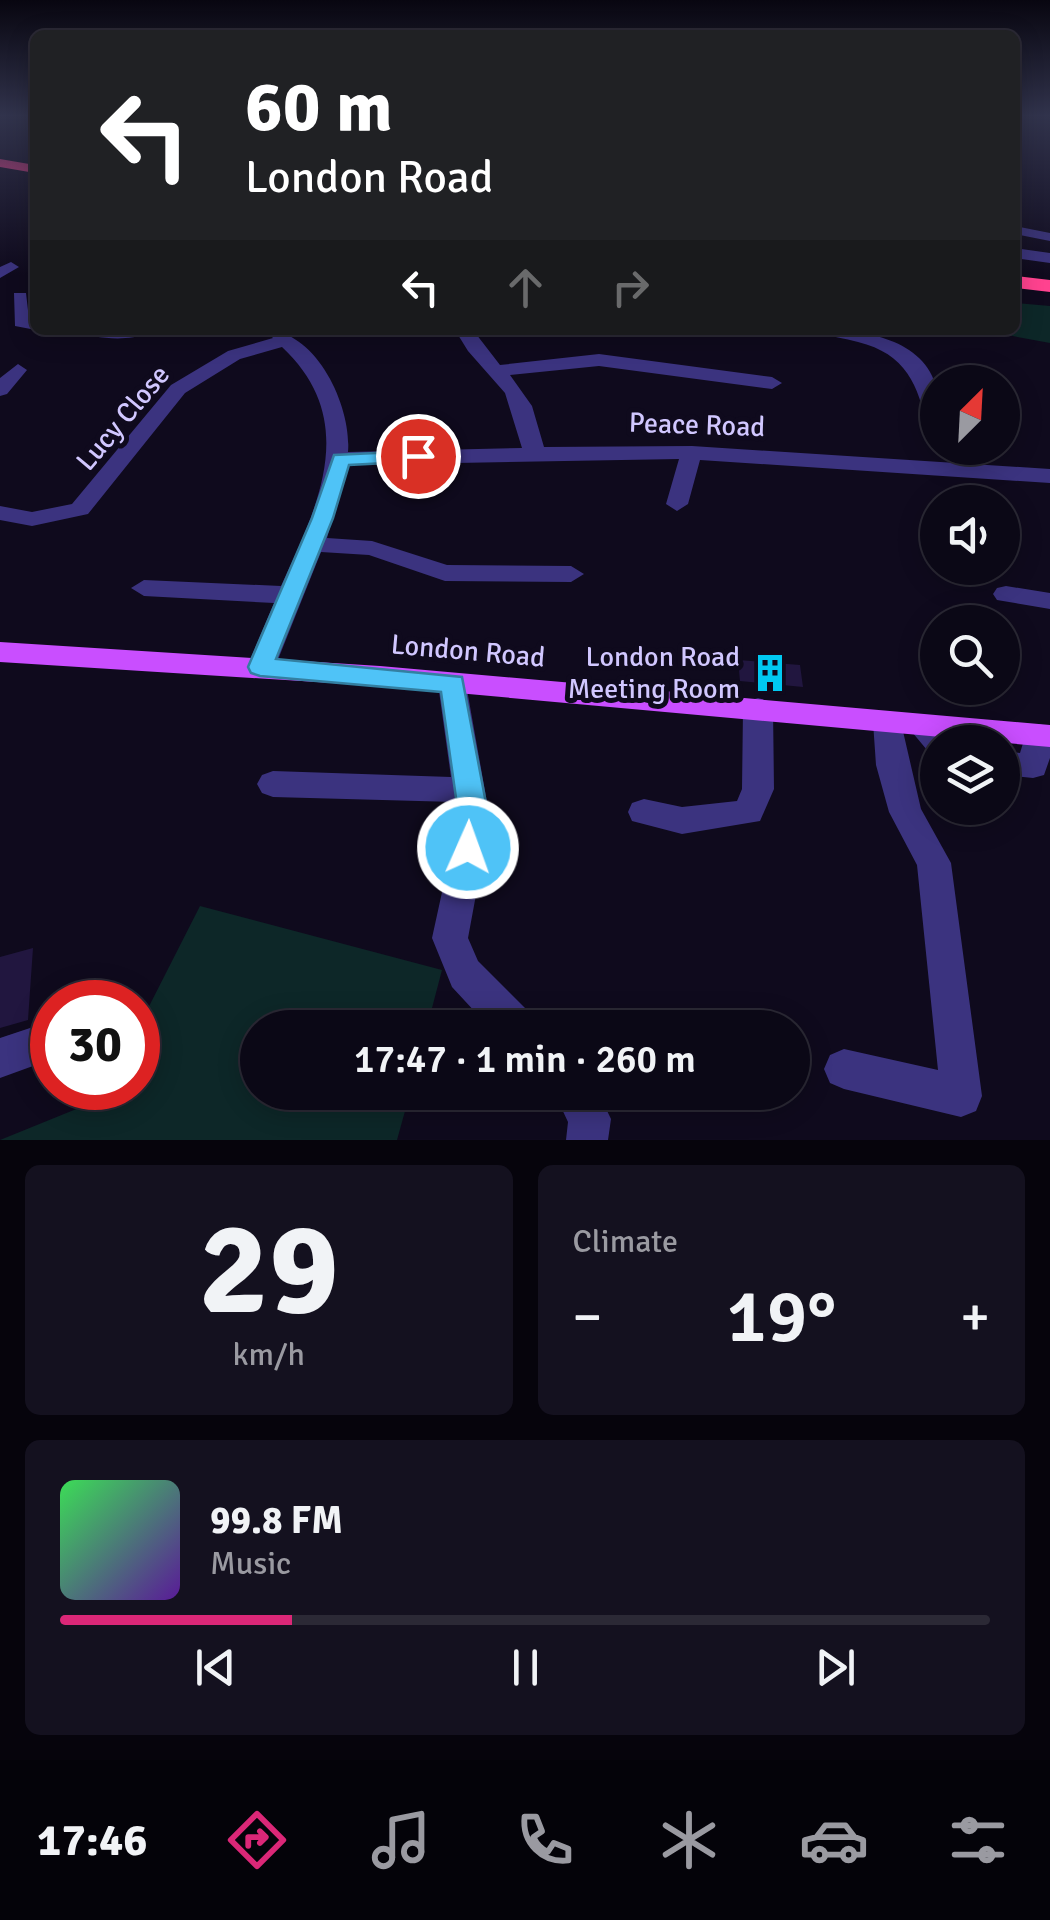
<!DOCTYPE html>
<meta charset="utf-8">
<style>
body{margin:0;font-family:Signika,sans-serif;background:#14111f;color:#f1f3f6;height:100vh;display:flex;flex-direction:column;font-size:38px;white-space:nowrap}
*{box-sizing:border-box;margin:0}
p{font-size:32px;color:#9a9aa1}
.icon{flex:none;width:55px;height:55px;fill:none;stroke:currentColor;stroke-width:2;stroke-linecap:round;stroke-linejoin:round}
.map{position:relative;height:1140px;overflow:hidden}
.drawer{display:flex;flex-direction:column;gap:25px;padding:25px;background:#06040c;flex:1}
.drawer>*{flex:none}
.guide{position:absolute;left:30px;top:30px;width:990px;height:305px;border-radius:15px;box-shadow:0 5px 25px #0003,0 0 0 2px #2b2935;background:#202124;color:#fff;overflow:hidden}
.needle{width:65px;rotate:24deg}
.tools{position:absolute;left:920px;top:365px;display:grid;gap:20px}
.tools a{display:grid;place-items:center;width:100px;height:100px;border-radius:50%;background:#0b0816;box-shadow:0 5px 25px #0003,0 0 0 2px #2b2935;font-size:50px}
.speed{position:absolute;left:30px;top:980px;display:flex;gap:20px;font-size:50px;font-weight:700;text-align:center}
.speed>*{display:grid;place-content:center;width:130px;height:130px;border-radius:50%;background:#0b0816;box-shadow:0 5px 25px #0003,0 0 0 2px #2b2935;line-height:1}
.speed .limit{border:15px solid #d22;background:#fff;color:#111}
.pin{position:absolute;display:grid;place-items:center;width:85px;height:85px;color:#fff;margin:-42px;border:5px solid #fff;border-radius:50%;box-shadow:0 2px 10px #0007}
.me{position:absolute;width:110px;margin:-55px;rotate:2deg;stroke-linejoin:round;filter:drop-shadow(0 0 8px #0008)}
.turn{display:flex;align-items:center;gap:35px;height:210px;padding:0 50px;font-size:45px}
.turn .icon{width:130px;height:130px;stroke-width:2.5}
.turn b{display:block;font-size:70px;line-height:85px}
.lanes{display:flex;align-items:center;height:95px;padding:0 50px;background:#0003;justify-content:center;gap:50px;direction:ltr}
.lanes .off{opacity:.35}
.big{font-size:75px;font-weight:600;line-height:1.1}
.drawer .tile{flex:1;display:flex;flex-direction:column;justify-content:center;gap:15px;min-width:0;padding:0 35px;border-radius:15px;background:#14111f}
.drawer .dial{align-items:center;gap:0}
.dial b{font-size:130px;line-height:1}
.song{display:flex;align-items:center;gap:30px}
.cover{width:120px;height:120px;border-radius:15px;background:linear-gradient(135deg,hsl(130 70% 55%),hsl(270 70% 35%))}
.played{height:10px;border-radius:5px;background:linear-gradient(90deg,#db2777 25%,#2b2935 25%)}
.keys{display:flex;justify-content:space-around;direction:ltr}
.heat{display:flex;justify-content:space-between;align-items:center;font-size:55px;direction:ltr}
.drawer .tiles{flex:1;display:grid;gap:25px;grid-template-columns:1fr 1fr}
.tile:last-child{grid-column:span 2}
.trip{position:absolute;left:240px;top:1010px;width:570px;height:100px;border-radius:50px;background:#0b0816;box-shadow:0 5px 25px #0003,0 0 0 2px #2b2935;font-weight:600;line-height:100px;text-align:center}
.menu{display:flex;height:160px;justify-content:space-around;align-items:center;background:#040309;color:#9a9aa1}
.menu .icon{width:70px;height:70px}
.menu .current{color:#db2777}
.menu b{font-size:45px;color:#f1f3f6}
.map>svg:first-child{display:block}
.green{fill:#0d2728}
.building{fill:#21163f}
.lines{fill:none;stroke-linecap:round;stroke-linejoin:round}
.minor{fill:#3b337f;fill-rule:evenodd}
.major{fill:#c94eff;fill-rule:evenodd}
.highway{fill:#ff428f;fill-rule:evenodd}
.route{fill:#4fc3f7;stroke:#337fa1;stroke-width:2.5}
.labels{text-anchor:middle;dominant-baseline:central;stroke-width:10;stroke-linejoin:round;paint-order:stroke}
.street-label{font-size:28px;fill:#d1c7ff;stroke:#0f0a1d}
.poi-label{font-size:28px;fill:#d1c7ff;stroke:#0f0a1d;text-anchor:end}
</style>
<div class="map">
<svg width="1050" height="1140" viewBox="0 0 1050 1140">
<rect width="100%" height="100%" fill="#0f0a1d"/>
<path class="green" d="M1015 303 1050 306V343L980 330H1015Z
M200 906 442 970 427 1027 258 1028V1092L410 1093 397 1140H0L101 1099 107 1088H138V1028Z"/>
<path class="building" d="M738 660 800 665 803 687 740 681Z
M33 948 28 1020 0 1028V957Z"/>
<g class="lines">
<path class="minor" d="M1015 226 1050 233V241L1015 234Z
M1015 248 1050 253V263L1015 258Z
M11 262 19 267 0 278V267Z
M14 293H26L29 319 35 321V330L41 331 15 326Z
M77 330H143L145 333C131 342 91 339 77 330Z
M265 330C316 330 352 406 348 452L522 448 505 393 468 351 455 330H473L500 365 599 354 772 377 782 383 772 389 599 366 510 375 532 406 544 447 692 446 1050 469V483L700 460 688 504 677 511 666 504 679 459 347 465 327 538 372 541 447 565 571 566 584 574 571 582 445 581 369 555 321 552 275 667 271 674H251L247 667 274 603 144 596 131 588 144 580 281 586C319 504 360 420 282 347L240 359 185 393 88 514 32 526 0 520V506L32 512 72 504 171 385 228 351 273 338Z
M820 330C864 330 924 338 937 389 940 403 938 421 938 436L928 430C918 384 906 354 858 342 845 338 830 338 820 330Z
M18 364 27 370 7 394 0 396V378Z
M1006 586 1050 593V609L997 600 993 594 997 588Z
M452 674 462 677 466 684 490 819 468 938 478 961 531 1014 536 1028H490L452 987 432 938 458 819 455 802 273 797 262 793 257 784 262 775 273 771 451 777 438 684 442 677Z
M758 698 768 701 773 709 774 789 760 821 682 834 632 821 628 812 632 803 644 799 682 807 737 801 742 789 743 709 748 701Z
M888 711 899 714 921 809 951 863 982 1096 976 1111 961 1117 844 1089 830 1083 824 1069 830 1055 844 1049 938 1070 917 865 889 812 876 765 873 722 877 714Z
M922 715 933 718 953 742H938V753L927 750 907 726 911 718Z
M1039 724 1050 727V758L1044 775 1033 778 1002 775V751L1020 753 1028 727Z
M30 1028 44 1034 50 1048 44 1062 0 1078V1038Z
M554 1092H598L611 1119 608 1140H566L568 1122Z"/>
<path class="major" d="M0 642 380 666 1050 725V747L380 686 0 662Z"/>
<path class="highway" d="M0 159 35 165V173L0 167Z
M1015 276 1050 280V292L1015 288Z"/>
</g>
<linearGradient id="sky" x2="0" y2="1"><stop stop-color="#080610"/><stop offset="0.42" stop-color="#31334c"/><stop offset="1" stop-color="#31334c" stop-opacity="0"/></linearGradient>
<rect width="1050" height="275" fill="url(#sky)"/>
<path class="route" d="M418 451 428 456 425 461 349 465 333 518 276 659 462 677 489 819 479 857 468 861 457 857 453 848 459 819 441 692 260 676 251 673 248 667 312 518 334 455Z"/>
<defs>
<g id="building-bare" transform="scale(3)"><path d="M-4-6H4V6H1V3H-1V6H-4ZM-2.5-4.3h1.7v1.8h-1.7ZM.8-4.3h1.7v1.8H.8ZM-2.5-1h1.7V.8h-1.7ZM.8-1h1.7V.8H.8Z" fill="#00c9f2" stroke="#0f0a1d" stroke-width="2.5" paint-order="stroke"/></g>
</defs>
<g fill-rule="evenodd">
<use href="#building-bare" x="770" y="673"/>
</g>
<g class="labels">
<g class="street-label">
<text transform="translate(123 418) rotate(-50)">Lucy Close</text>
<text transform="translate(697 425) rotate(2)">Peace Road</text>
<text transform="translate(468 651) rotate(5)">London Road</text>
</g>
<g class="poi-label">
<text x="740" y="657">London Road<tspan x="740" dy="32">Meeting Room</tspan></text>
</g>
</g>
</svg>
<div class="tools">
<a><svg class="needle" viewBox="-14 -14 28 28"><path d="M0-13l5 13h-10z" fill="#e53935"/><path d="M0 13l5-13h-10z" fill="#9a9aa1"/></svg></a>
<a><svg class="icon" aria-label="sound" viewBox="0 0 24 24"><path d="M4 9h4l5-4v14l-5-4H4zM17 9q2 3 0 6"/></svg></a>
<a><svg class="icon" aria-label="search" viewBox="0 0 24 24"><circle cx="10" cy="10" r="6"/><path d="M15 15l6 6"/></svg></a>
<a><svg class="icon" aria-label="layers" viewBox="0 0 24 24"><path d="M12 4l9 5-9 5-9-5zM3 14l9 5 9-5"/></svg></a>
</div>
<div class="speed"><div class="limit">30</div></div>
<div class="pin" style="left:418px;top:456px;background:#d93025"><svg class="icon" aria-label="arrive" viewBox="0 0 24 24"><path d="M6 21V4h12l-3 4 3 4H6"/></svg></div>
<svg class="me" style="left:468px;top:848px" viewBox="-20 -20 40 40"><circle r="17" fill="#4fc3f7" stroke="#fff" stroke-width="3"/><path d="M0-11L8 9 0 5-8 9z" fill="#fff"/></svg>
<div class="trip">17:47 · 1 min · 260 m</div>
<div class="guide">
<div class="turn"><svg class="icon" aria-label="left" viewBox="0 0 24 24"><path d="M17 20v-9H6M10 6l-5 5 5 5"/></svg><div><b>60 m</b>London Road</div></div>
<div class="lanes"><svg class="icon" aria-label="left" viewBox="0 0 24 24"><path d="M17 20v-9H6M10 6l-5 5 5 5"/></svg><svg class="icon off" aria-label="ahead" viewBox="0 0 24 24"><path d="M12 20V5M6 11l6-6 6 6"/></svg><svg class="icon off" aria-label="right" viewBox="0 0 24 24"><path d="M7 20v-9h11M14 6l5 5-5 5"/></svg></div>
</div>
</div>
<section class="drawer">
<div class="tiles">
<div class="tile dial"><b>29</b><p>km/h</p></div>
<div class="tile"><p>Climate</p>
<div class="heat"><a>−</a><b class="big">19°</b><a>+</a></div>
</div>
<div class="tile">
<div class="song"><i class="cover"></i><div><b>99.8 FM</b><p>Music</p></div></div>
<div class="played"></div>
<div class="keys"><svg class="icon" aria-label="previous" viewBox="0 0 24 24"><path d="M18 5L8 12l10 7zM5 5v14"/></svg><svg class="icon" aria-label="pause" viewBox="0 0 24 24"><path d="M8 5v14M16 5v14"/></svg><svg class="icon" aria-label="next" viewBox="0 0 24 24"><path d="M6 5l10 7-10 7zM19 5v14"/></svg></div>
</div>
</div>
</section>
<nav class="menu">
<b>17:46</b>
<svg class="icon current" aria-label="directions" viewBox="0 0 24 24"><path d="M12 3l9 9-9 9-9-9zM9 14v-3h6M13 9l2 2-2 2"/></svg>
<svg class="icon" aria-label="music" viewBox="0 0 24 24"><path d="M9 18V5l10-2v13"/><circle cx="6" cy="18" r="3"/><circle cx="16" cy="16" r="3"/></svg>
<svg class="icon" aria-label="phone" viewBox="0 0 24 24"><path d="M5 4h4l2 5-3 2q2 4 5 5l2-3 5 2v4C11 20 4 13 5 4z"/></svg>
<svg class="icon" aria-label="climate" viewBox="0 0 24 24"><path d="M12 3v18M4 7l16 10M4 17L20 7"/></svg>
<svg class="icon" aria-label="car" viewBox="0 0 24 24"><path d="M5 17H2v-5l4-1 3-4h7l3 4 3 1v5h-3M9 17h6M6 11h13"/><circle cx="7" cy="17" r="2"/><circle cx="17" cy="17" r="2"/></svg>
<svg class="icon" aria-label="filters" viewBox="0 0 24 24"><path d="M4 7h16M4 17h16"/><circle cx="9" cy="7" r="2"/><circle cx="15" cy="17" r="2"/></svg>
</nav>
